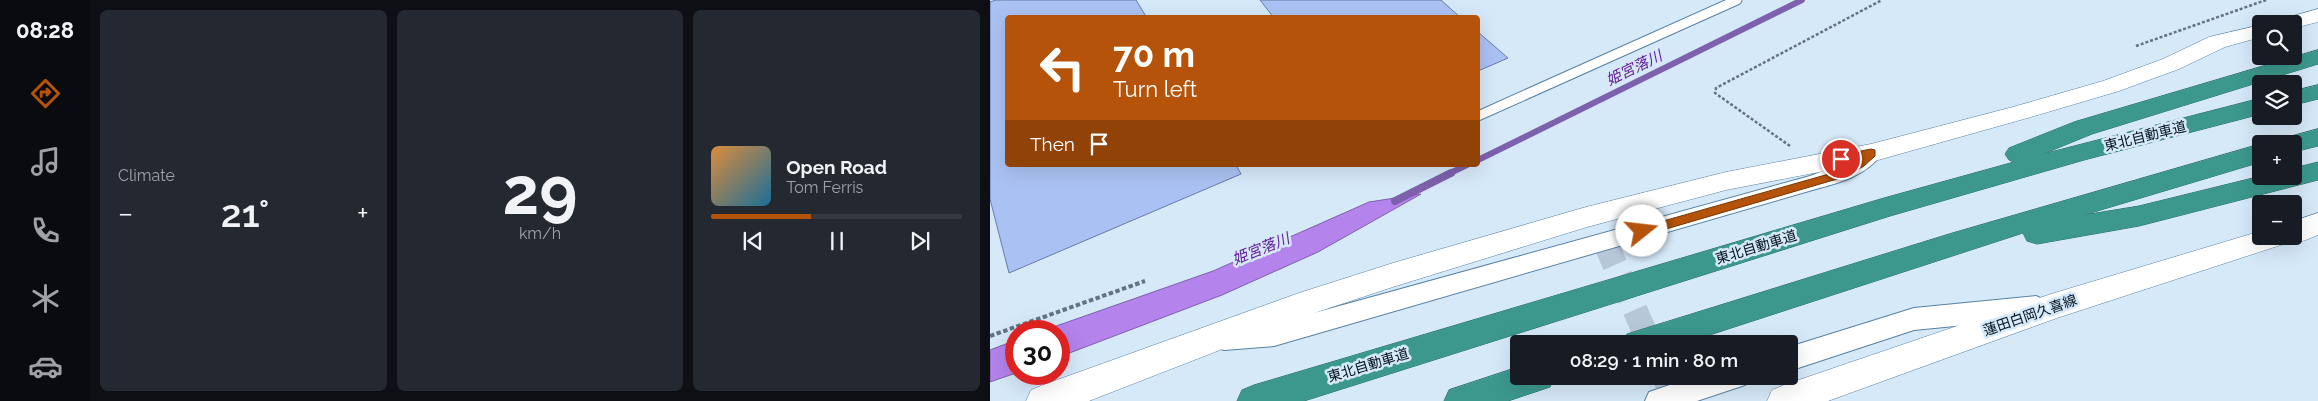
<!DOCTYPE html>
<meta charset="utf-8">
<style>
body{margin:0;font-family:Raleway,"Noto Sans JP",sans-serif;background:#242831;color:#f1f3f6;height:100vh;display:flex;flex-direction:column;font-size:19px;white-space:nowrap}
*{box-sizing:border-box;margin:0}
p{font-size:16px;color:#9ea1a6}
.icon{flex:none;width:28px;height:28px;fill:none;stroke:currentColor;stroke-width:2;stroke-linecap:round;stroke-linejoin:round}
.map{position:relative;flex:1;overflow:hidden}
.details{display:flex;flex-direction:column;gap:10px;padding:10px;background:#0d0f14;width:900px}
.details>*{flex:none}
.top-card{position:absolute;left:15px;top:15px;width:475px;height:152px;border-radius:5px;box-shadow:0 5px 20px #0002;background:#b45309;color:#fff;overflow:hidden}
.controls{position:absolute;left:1262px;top:15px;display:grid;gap:10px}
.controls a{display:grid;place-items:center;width:50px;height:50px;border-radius:5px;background:#171b24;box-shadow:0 5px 20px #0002;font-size:25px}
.speed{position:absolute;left:15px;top:320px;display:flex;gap:10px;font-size:25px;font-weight:700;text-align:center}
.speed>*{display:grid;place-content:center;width:65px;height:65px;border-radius:50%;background:#171b24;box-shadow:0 5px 20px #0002;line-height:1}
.speed .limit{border:8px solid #d22;background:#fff;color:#111}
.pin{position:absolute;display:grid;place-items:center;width:42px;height:42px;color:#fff;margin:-21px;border:2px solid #fff;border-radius:50%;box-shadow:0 1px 5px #0007}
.me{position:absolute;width:55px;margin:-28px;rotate:74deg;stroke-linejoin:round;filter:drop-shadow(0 0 4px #0008)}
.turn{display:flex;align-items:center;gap:18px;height:105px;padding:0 25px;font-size:22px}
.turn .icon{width:65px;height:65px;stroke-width:2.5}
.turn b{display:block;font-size:35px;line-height:42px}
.then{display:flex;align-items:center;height:48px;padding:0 25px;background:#0003;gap:10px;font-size:19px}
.big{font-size:38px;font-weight:600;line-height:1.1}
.details .widget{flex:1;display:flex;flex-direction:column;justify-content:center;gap:8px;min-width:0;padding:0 18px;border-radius:8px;background:#242831}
.details .dial{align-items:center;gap:0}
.dial b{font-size:65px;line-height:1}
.song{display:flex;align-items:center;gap:15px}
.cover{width:60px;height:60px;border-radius:8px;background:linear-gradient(135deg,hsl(30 70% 55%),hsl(200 70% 35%))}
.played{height:5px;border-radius:2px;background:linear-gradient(90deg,#b45309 40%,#363941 40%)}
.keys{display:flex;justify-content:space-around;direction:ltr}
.heat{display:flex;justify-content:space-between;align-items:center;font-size:28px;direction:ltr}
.details .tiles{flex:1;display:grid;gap:10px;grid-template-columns:repeat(3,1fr)}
.trip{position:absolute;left:520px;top:335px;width:288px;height:50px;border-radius:5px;background:#171b24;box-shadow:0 5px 20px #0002;font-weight:600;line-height:50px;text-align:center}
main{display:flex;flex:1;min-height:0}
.tabs{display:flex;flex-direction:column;width:90px;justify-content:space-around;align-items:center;background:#090b0e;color:#9ea1a6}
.tabs .icon{width:35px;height:35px}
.tabs .selected{color:#b45309}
.tabs b{font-size:22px;color:#f1f3f6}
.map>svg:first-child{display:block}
.water{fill:#b483ec;stroke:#7e60ae}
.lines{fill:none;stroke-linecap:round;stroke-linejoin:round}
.stream-far1{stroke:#7e60ae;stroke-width:6}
.stream{stroke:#7e60ae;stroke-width:8}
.building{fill:#aac2f3;stroke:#657ba8}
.street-tunnel{stroke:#b6c8d8;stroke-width:25;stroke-dasharray:25 12;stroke-linecap:butt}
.lane-casing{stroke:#5682a6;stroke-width:11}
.street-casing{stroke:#5682a6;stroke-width:2}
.secondary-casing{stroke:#5682a6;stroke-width:1}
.highway-casing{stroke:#276866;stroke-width:1}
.path-far1{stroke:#627382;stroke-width:2.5;stroke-dasharray:3 2;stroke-linecap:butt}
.path{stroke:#627382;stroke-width:4;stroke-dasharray:4.5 2.5;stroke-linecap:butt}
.lane{stroke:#fff;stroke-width:9}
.street{fill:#fff;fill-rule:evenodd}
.secondary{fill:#fff;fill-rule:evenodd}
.highway{fill:#3c988d;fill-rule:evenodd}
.route{fill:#b45309;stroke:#753606}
.labels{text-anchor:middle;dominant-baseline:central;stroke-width:5;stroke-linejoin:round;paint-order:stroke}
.street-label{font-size:14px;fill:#01101d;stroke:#d6e9f9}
.water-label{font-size:15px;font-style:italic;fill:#631f9a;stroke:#d6e9f9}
</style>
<main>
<nav class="tabs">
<b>08:28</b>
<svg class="icon selected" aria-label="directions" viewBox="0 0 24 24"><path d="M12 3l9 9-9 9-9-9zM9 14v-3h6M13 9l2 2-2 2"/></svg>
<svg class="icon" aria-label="music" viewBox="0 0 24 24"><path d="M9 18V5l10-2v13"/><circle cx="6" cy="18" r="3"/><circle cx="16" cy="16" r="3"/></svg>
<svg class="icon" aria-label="phone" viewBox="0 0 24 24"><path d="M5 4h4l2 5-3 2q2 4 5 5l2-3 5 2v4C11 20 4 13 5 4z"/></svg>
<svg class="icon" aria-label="climate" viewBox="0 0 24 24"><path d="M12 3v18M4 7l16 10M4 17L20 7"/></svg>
<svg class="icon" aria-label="car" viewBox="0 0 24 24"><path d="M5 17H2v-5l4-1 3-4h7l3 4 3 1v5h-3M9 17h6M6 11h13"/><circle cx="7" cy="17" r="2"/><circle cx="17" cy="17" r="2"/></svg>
</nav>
<section class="details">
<div class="tiles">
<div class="widget"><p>Climate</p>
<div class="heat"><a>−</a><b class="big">21°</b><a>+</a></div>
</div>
<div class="widget dial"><b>29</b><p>km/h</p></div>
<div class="widget">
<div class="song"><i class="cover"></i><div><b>Open Road</b><p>Tom Ferris</p></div></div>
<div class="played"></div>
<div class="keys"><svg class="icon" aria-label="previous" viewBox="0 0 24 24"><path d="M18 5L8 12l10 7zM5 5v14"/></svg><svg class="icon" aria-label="pause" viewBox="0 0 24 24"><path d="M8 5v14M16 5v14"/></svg><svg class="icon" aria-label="next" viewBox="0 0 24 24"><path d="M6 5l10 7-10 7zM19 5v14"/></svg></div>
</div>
</div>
</section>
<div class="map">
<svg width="1328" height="401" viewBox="0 0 1328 401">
<rect width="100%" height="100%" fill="#d6e9f9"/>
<path class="water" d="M431 194 328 252 232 295 69 357V331H52L223 271 379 202Z
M26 340V373L0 382V350Z"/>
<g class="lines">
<path class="stream-far1" d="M488 160 812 0
M458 174 477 165"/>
<path class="stream" d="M405 201 461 173"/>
</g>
<path class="building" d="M6 0H146L157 18H18V165H246L251 174 19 273 0 199V2Z
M270 0H451L471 18H284Z
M488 32 518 58 488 71Z"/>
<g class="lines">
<path class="street-tunnel" d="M615 242 660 344
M674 376 683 396"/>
<g class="lane-casing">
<path id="lane" d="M488 116 747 0"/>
</g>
<g class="street-casing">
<path id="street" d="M881 146 888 148 892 153C878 175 849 183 826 189L284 346 234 350 225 347 221 339 225 331 234 328 284 324 820 176 852 164 874 148Z
M1046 296 1055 300 1059 307 1055 314 1046 318 924 330 799 371V347L924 308Z
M706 376H759L755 385 707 401H655L659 392Z"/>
</g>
<g class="secondary-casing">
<path id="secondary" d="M1328 9V22L1304 28V24H1286L1289 20Z
M1271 25V37L1235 47 1189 69 1129 91 1041 117 881 162 736 190 597 227 406 286 330 311 99 401H36L41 390 53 385 309 293 403 263 596 207 736 172 881 144 1023 107 1113 81 1173 59 1219 37Z
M1328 213V235C1320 238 1309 244 1300 242L1067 318 838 401H777L782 390 794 385 1061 294 1271 231V236H1304V221Z"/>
</g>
<g class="highway-casing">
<path id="highway" d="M1328 50V64L1102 134 1053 154 1271 98V114L1094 160 900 216 314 401H247L252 390 264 385 894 198 1024 162 1019 160 1015 154 1019 148 1084 122Z
M1328 85V99L1304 105V91Z
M1328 129V146L1304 152V144H1291L1295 138Z
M1271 144V162L1094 215 1149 206 1271 176H1304V168L1328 162V180L1149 226 1047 244 1037 241 1033 233 692 344H633L637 334 959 234Z
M529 367V376H565L560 387 518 401H454L459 390Z"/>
</g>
<path class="path-far1" d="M1146 46 1276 0
M800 146 725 93 726 88 892 0"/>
<path class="path" d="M0 336 155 281"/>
<use href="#lane" class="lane"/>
<use href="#street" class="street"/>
<use href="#secondary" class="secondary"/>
<use href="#highway" class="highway"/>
</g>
<path class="route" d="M881 149 885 150V156L874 166 854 177 652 236 646 231 652 227 846 172 869 159 847 161V156Z"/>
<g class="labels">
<g class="street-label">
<text transform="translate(1155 136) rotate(-14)">東北自動車道</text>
<text transform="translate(766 247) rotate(-17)">東北自動車道</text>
<text transform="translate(1040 315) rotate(-19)">蓮田白岡久喜線</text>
<text transform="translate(378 365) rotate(-17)">東北自動車道</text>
</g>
<g class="water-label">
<text transform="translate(644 68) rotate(-26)">姫宮落川</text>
<text transform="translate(271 249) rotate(-22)">姫宮落川</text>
</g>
</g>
</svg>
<div class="controls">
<a><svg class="icon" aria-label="search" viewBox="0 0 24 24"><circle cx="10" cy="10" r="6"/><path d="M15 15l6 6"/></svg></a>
<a><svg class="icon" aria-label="layers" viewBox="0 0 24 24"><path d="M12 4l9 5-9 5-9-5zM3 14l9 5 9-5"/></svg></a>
<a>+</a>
<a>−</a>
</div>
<div class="speed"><div class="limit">30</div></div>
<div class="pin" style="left:851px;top:159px;background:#d93025"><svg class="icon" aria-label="arrive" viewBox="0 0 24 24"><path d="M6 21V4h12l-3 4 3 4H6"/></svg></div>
<svg class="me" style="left:652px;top:231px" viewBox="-20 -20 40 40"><circle r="19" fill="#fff"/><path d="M0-13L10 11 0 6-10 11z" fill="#b45309"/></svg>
<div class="trip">08:29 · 1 min · 80 m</div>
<div class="top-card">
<div class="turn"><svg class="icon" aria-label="left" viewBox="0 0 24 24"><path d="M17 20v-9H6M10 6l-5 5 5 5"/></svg><div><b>70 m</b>Turn left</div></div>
<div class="then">Then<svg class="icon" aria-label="arrive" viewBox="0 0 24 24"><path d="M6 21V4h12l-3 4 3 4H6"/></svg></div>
</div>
</div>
</main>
